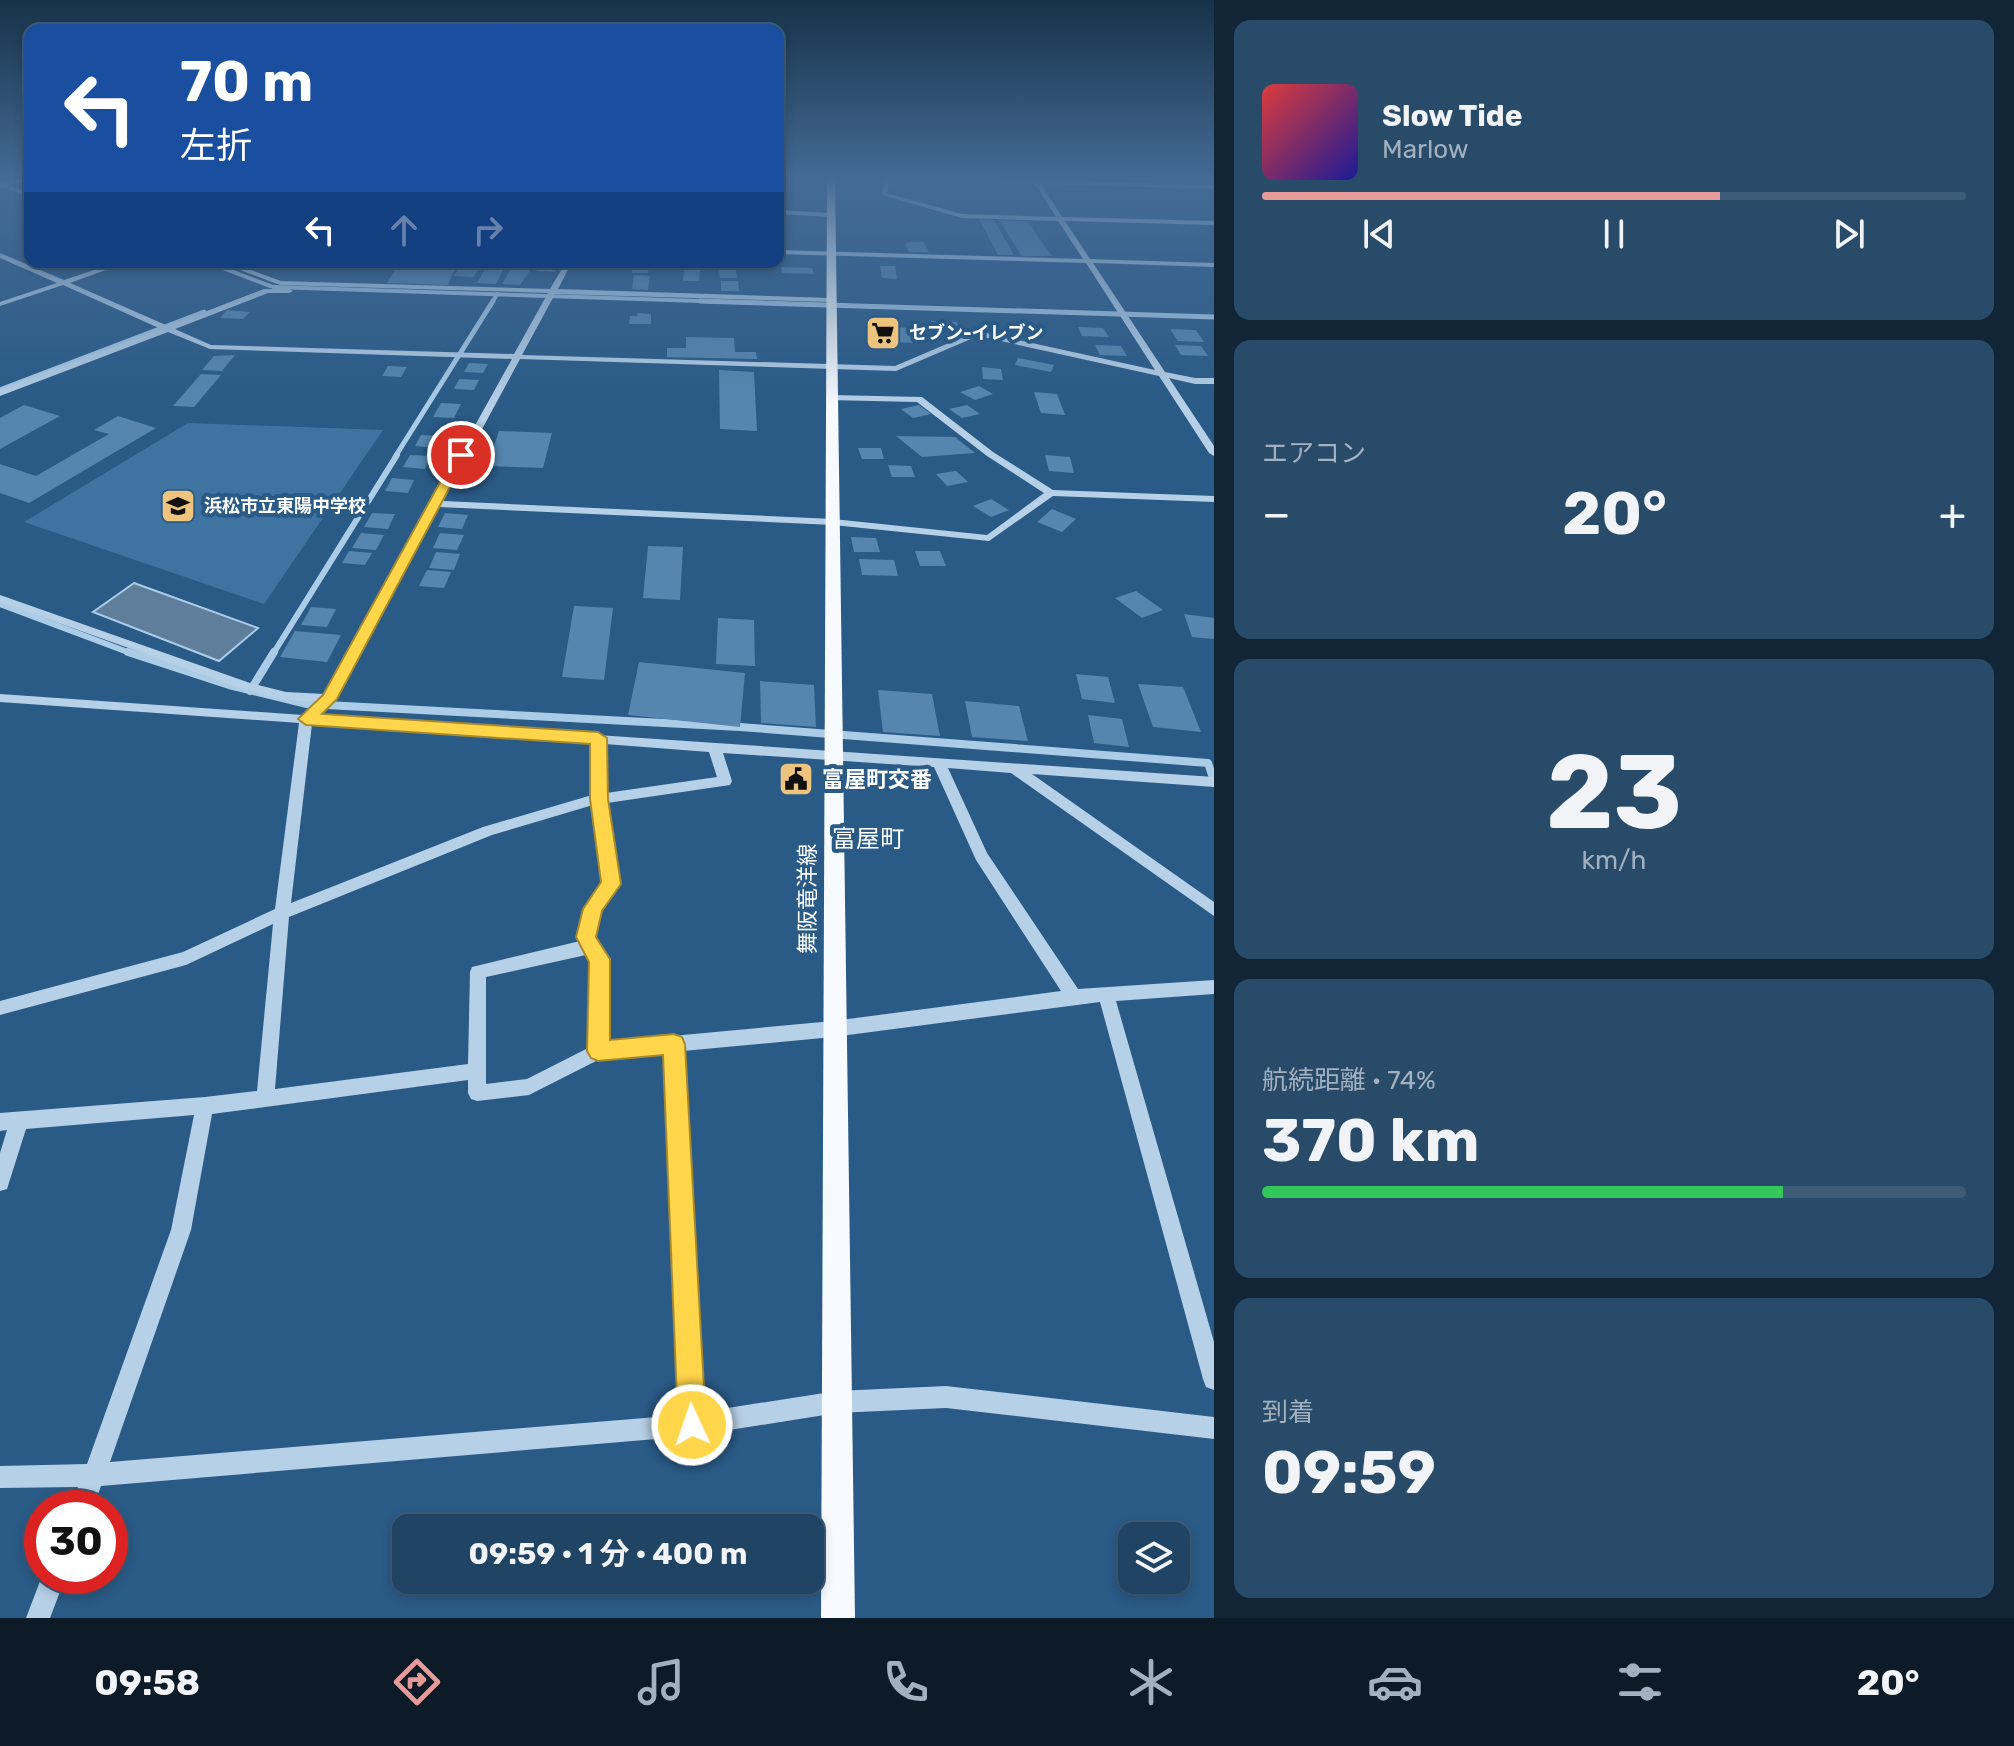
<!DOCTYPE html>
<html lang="ja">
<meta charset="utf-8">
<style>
body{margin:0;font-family:Rubik,"Noto Sans JP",sans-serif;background:#284b6a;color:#f1f3f6;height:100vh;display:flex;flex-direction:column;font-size:30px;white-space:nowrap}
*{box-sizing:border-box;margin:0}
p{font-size:26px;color:#a2b0bf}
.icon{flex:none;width:44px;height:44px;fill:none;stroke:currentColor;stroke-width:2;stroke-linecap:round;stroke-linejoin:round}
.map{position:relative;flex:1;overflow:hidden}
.sheet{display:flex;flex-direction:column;gap:20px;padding:20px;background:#122537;width:800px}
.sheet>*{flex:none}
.guide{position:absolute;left:24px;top:24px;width:760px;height:244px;border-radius:16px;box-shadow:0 4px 12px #0003,0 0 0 2px #3d5c78;background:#1a4fa0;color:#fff;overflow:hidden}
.controls{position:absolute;left:1118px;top:1522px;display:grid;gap:16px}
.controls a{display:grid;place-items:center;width:72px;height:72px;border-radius:16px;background:#204464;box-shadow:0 4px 12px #0003,0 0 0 2px #3d5c78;font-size:40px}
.speed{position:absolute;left:24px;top:1490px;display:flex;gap:16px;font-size:40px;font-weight:700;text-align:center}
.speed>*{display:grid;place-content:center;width:104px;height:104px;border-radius:50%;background:#204464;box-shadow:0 4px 12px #0003,0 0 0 2px #3d5c78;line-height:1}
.speed .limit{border:12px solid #d22;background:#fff;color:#111}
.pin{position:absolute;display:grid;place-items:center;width:68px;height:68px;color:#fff;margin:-34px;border:4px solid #fff;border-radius:50%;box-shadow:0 2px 8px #0007}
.me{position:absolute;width:88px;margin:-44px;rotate:357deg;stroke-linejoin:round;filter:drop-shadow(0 0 6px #0008)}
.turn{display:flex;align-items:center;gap:28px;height:168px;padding:0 24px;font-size:36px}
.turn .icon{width:104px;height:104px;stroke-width:2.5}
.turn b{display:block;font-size:56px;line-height:68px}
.lanes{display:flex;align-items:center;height:76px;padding:0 24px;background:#0003;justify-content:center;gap:40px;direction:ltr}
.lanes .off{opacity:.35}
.big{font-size:60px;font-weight:700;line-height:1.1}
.sheet .tile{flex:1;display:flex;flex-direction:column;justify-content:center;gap:12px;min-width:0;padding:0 28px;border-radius:16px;background:#284b6a}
.sheet .dial{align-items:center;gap:0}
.dial b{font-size:104px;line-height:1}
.song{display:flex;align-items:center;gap:24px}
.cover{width:96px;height:96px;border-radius:12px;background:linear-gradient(135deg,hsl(0 70% 55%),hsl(240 70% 35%))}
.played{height:8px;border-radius:4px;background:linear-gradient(90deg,#e69b98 65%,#3d5c78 65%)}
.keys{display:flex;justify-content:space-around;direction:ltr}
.heat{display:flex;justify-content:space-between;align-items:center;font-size:44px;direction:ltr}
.charge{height:12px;border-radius:6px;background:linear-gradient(90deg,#34c759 74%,#3d5c78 0)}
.trip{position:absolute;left:392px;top:1514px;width:432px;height:80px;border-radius:16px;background:#204464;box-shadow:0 4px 12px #0003,0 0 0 2px #3d5c78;font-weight:700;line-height:80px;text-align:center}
.tab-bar{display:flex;height:128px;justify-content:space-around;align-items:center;background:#0d1b28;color:#a2b0bf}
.tab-bar .icon{width:56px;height:56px}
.tab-bar .on{color:#e69b98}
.tab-bar b{font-size:36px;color:#f1f3f6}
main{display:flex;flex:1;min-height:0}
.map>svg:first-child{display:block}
.green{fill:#3f74a2}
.water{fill:#5f7e9c;stroke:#abcce7;stroke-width:2}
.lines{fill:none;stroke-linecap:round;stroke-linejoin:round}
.stream-far3{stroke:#abcce7;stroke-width:4}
.stream-far2{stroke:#abcce7;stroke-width:5}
.stream-far1{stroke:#abcce7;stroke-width:6}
.stream{stroke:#abcce7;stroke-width:8}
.building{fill:#5686af}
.minor{fill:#b6d0e7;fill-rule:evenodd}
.major{fill:#f7fafe;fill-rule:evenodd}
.highway{fill:#fff;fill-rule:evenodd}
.route{fill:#ffd54a;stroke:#a68a30;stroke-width:2}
.labels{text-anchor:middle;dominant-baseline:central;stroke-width:8;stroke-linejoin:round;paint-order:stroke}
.far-poi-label{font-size:18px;font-weight:bold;fill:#fff;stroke:#2a5a86;text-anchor:start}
.poi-label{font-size:22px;font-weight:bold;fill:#fff;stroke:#2a5a86;text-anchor:start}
.street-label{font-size:22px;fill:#fff;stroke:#2a5a86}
.neighbourhood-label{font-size:24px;fill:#fff;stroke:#2a5a86}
</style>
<main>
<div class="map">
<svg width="1214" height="1618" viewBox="0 0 1214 1618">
<rect width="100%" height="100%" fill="#2a5a86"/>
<path class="green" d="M188 423 383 430 264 604 24 522Z"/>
<path class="water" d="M134 583 258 628 219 661 93 612Z"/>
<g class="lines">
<path class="stream-far3" d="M0 184 30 195
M207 262 273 287 763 303
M492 303 497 294"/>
<path class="stream-far2" d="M700 301 1214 317
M0 390 204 312
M395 457 493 301"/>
<path class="stream-far1" d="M0 604 133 654
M273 654 397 455"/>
<path class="stream" d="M128 652 229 685 307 704 740 727 1208 763 1214 781
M250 691 274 652"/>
</g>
<path class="building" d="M979 219 994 220 1014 255H998Z
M999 220 1027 221 1052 256H1022Z
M909 242H924L929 252H909L905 244Z
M400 262H458L448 285 387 283Z
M462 262H481L474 277 454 276Z
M489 262H507L496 284 477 283Z
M515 262H536L520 285 502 284Z
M542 262H560L555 272 537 271Z
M633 262H650L648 273H632Z
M718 262H735L737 278H720Z
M880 266H895L897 279 882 278Z
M781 267 812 268 814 274 782 273Z
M684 270H700L699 281H683Z
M634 275 650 276 648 290 632 289Z
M721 281H738L739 291H721Z
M227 310 250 312 243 319 220 318Z
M638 313 651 314V324H629L630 316H637Z
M931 321 957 322 960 331 934 330Z
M889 327 915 328 917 343 892 342Z
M1078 327 1103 328 1109 337 1082 336Z
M1170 329 1196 330 1204 342 1178 341Z
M686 337 734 338 735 352H756L757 359 667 357V348H686Z
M1095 345 1121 346 1127 356 1100 355Z
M1175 345 1201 346 1208 356 1181 355Z
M235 355 222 371 202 370 214 356Z
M1018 358 1054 365 1051 372 1015 365Z
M469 363 488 364 483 373 464 372Z
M388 366 407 367 401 377 382 376Z
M982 367 1001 369 1003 380 983 379Z
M719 370 754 372 757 431 720 429Z
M201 374 221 375 194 407 173 406Z
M459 379 479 380 474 390 454 389Z
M979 386 993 394 975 400 960 392Z
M1034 392 1057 394 1065 415 1041 413Z
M441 403 461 404 454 418 433 417Z
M24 405 60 416 0 449V418Z
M919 405 931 414 913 418 901 409Z
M967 405 980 414 962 418 949 409Z
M118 416 156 428 29 503 0 493V464L36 476 109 434 94 430Z
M499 431 552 433 543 468 487 466Z
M421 435 442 436 436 448 415 446Z
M896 436 955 437 975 453 922 457Z
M858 448H881L884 459H862Z
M410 455 431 456 425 469 403 467Z
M1045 455 1070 457 1074 473 1049 471Z
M888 465 911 466 915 477H892Z
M956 471 968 482 947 486 936 474Z
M392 478 414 480 408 493 385 491Z
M991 499 1009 510 991 517 973 506Z
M1052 509 1076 519 1062 532 1037 522Z
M372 513 395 514 388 529 364 527Z
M445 513 468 515 462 529 438 527Z
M361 533 384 535 376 550 352 548Z
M440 533 464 535 457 550 433 548Z
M851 537 876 538 880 552H854Z
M648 546 683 547 680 600 643 598Z
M349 551 372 553 365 565 342 563Z
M915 551H940L946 566H920Z
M436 552 460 554 454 570 429 568Z
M859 559 894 560 898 576 862 575Z
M427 570 451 572 444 588 419 586Z
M1136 591 1163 610 1142 618 1115 598Z
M574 606 613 608 604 680 562 677Z
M311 607 336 609 327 627 301 625Z
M1184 614 1214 618V639L1192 637Z
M718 618 754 620 755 666 716 664Z
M295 631 341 635 327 662 280 657Z
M639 662 745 673 740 727 628 715Z
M1076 674 1108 677 1115 703 1082 699Z
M760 681 814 685 816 727 761 723Z
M1138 684 1183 687 1201 732 1153 727Z
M878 690 932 694 940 736 883 732Z
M965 701 1019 706 1028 741 972 737Z
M1088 715 1122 719 1129 747 1094 743Z"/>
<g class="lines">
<path class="minor" d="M884 180H890L887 193 962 214 1056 217 1035 184 952 180H1038L1214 185V189L1041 184 1062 217 1214 221V225L1065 221 1090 259 1214 263V267L1093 263 1165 372 1195 378H1214V384H1195L1169 378 1214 446V456L1209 453 1159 376 978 336 896 371 520 359 443 501 833 519 987 535 1044 493 987 456 917 402 828 400 827 398 831 395 922 397 993 452 1053 490 1214 496V502L1053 496 989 541 833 525 439 507 335 699 318 716 1214 777V787L1032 774 1214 902V916L1011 773 948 768 987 853 1078 989 1214 980V994L1116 1001 1214 1342V1390L1206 1387 1203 1379 1100 1002 833 1037 683 1051 702 1412 837 1391 946 1386 1214 1417V1439L946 1408 837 1413 692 1436 101 1486 93 1508H69L78 1487 0 1488V1466L87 1464 171 1230 194 1115 26 1129 7 1189 0 1191V1153L7 1130 0 1131V1113L205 1097 257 1091 273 924 186 965 0 1015V1001L183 952 275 909 299 723 0 702V694L303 715 317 702 286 700 243 689 0 602V595L250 683 286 692 325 694 430 506 429 504 433 501 512 359 210 349 168 332 0 396V390L161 329 63 285 0 306V302L57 283 0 258V253L64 280 118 262H128L70 283 168 326 264 289H289L293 291 289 293H268L175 329 211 345 514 354 548 293 280 285 219 262H229L281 281 550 289 566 262H572L558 289 830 298 834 300 830 302 555 294 522 355 895 366 977 331 1155 370 1086 263 778 254V250L1083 259 1058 221 962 218 882 195ZM312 724 592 744V795L483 827 291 903ZM605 744 709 752 717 777 606 793ZM723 753 934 767 976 860 1061 991 833 1021 607 1042V959L598 946 595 931 600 913 618 884 607 803 730 785 732 781ZM593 805 603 883 582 921 580 941 472 967 470 972 468 1064 275 1089 289 917 492 835ZM586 955 591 961 590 1047 527 1079 486 1084V977ZM666 1052 681 1415 110 1462 191 1230 212 1114 468 1080V1093L471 1099 477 1101 529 1095 600 1059Z
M778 210 830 213 833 215 830 217 778 214Z
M42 1576H66L50 1618H26Z"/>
<path class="major" d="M827 180H835L855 1618H821Z"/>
<path class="highway" d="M10 180H26L0 188V182Z"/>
</g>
<linearGradient id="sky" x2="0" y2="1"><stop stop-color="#17324a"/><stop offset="0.44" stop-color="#446b95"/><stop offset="1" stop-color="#446b95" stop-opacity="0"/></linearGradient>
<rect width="1214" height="406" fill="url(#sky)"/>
<path class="route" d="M461 451 467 455 337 699 322 714 598 732 607 738 608 799 621 884 602 911 596 937 610 959V1040L674 1034 682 1037 685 1044 706 1425 702 1435 692 1439 682 1435 678 1425 663 1055 598 1061 591 1058 587 1051 589 962 576 937 583 909 601 882 590 799V744L306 725 298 719 323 695 455 455Z"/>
<defs>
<g id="supermarket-square" transform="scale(1.8)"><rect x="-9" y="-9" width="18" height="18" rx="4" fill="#edc47e" stroke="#2a5a86"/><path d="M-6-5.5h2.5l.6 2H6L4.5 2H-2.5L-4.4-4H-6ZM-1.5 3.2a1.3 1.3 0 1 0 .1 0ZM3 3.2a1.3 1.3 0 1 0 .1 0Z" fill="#111"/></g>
<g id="school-square" transform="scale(1.8)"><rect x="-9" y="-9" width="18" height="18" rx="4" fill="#edc47e" stroke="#2a5a86"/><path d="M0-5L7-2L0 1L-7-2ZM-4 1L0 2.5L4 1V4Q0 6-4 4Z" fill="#111"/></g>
<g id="civic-square" transform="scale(1.8)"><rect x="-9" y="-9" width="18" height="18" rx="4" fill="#edc47e" stroke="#2a5a86"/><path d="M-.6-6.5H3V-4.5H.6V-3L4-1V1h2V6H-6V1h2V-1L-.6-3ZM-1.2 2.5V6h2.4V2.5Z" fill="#111"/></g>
</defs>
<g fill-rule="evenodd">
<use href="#supermarket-square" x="883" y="333"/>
<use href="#school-square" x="178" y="506"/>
<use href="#civic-square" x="796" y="779"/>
</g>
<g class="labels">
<g class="far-poi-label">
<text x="909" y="333">セブン-イレブン</text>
<text x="204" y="506">浜松市立東陽中学校</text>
</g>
<g class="poi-label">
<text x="822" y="779">富屋町交番</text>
</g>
<g class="street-label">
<text transform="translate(807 899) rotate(-90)">舞阪竜洋線</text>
</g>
<g class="neighbourhood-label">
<text x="868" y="839">富屋町</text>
</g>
</g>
</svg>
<div class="controls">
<a><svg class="icon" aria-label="layers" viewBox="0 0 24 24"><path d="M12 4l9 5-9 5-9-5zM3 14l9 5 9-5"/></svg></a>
</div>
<div class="speed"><div class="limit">30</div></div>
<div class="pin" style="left:461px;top:455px;background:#d93025"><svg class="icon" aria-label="arrive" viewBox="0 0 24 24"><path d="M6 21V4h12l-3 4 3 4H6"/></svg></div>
<svg class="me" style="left:692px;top:1425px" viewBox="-20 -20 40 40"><circle r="17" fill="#ffd54a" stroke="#fff" stroke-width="3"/><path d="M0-11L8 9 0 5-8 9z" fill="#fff"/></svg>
<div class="trip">09:59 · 1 分 · 400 m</div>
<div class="guide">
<div class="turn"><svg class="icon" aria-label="left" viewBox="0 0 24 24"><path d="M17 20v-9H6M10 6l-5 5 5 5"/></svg><div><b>70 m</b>左折</div></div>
<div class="lanes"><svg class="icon" aria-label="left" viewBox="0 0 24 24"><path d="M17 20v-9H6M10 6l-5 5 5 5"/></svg><svg class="icon off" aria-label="ahead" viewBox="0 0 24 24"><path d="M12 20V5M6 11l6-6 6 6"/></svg><svg class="icon off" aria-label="right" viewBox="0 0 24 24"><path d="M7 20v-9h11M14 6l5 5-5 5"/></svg></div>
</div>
</div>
<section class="sheet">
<div class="tile">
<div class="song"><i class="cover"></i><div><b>Slow Tide</b><p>Marlow</p></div></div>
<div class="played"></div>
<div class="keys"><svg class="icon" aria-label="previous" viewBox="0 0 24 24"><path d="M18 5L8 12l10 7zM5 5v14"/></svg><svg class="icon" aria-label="pause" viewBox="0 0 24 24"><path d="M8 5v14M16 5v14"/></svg><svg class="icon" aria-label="next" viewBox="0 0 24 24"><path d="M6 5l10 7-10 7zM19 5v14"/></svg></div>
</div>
<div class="tile"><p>エアコン</p>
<div class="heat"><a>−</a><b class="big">20°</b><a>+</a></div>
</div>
<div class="tile dial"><b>23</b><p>km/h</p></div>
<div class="tile"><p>航続距離 · 74%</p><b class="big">370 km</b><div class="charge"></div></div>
<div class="tile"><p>到着</p><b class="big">09:59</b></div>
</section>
</main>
<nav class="tab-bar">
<b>09:58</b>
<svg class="icon on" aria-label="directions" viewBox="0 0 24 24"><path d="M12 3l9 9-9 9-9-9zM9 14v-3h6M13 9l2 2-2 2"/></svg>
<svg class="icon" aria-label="music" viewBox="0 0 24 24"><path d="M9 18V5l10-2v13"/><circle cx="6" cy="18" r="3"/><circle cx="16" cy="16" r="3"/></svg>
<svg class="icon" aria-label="phone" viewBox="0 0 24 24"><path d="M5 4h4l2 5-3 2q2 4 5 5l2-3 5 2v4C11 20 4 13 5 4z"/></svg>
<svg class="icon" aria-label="climate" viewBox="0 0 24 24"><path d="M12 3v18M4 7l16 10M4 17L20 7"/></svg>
<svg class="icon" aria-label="car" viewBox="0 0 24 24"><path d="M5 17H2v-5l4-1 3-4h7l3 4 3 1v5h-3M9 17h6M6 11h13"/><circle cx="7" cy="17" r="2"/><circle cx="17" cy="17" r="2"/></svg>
<svg class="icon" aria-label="filters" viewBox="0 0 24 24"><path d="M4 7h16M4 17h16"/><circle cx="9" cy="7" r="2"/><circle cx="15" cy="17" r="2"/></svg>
<b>20°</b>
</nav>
